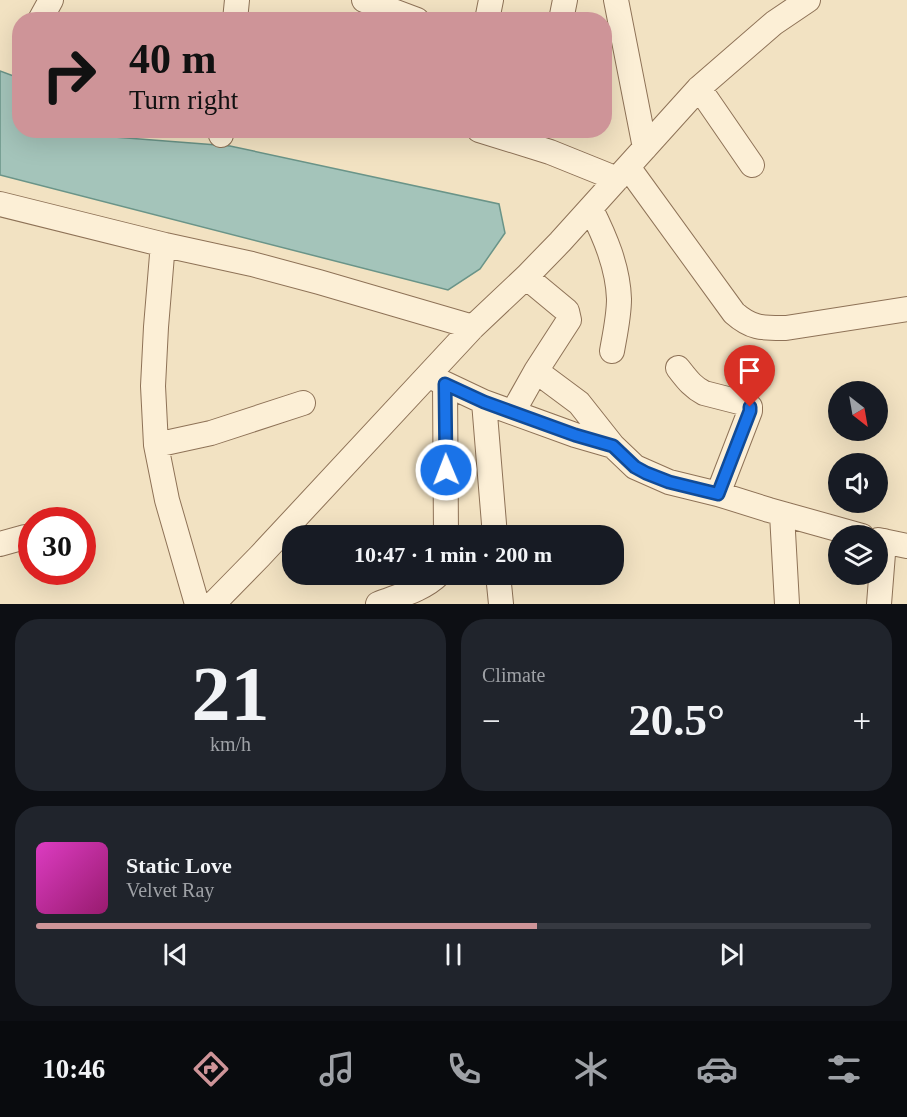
<!DOCTYPE html>
<meta charset="utf-8">
<style>
body{margin:0;font-family:Georgia,serif;background:#20242c;color:#f1f3f6;height:100vh;display:flex;flex-direction:column;font-size:22px;white-space:nowrap}
*{box-sizing:border-box;margin:0}
p{font-size:20px;color:#9ea1a6}
.icon{flex:none;width:33px;height:33px;fill:none;stroke:currentColor;stroke-width:2;stroke-linecap:round;stroke-linejoin:round}
.map{position:relative;height:604px;overflow:hidden}
.details{display:flex;flex-direction:column;gap:15px;padding:15px;background:#0d0f14;flex:1}
.details>*{flex:none}
.top-card{position:absolute;left:12px;top:12px;width:600px;height:126px;border-radius:24px;box-shadow:0 6px 24px #0002;background:#ce9498;color:#111;overflow:hidden}
.needle{width:39px;rotate:149deg}
.controls{position:absolute;left:828px;top:381px;display:grid;gap:12px}
.controls a{display:grid;place-items:center;width:60px;height:60px;border-radius:50%;background:#171b24;box-shadow:0 6px 24px #0002;font-size:30px}
.speed{position:absolute;left:18px;top:507px;display:flex;gap:12px;font-size:30px;font-weight:700;text-align:center}
.speed>*{display:grid;place-content:center;width:78px;height:78px;border-radius:50%;background:#171b24;box-shadow:0 6px 24px #0002;line-height:1}
.speed .limit{border:9px solid #d22;background:#fff;color:#111}
.pin{position:absolute;display:grid;place-items:center;width:51px;height:51px;color:#fff;margin:-62px -26px;border-radius:50% 50% 50% 0;rotate:-45deg;box-shadow:0 0 6px #0007}
.pin .icon{rotate:45deg}
.me{position:absolute;width:66px;margin:-33px;rotate:359deg;stroke-linejoin:round;filter:drop-shadow(0 0 4px #0008)}
.turn{display:flex;align-items:center;gap:21px;height:126px;padding:0 18px;font-size:27px}
.turn .icon{width:78px;height:78px;stroke-width:2.5}
.turn b{display:block;font-size:42px;line-height:51px}
.big{font-size:45px;font-weight:800;line-height:1.1}
.details .widget{flex:1;display:flex;flex-direction:column;justify-content:center;gap:9px;min-width:0;padding:0 21px;border-radius:24px;background:#20242c}
.details .dial{align-items:center;gap:0}
.dial b{font-size:78px;line-height:1}
.song{display:flex;align-items:center;gap:18px}
.cover{width:72px;height:72px;border-radius:9px;background:linear-gradient(135deg,hsl(310 70% 55%),hsl(320 70% 35%))}
.played{height:6px;border-radius:3px;background:linear-gradient(90deg,#ce9498 60%,#363941 60%)}
.keys{display:flex;justify-content:space-around;direction:ltr}
.heat{display:flex;justify-content:space-between;align-items:center;font-size:33px;direction:ltr}
.details .tiles{flex:1;display:grid;gap:15px;grid-template-columns:1fr 1fr}
.widget:last-child{grid-column:span 2}
.trip{position:absolute;left:282px;top:525px;width:342px;height:60px;border-radius:24px;background:#171b24;box-shadow:0 6px 24px #0002;font-weight:800;line-height:60px;text-align:center}
.menu{display:flex;height:96px;justify-content:space-around;align-items:center;background:#090b0e;color:#9ea1a6}
.menu .icon{width:42px;height:42px}
.menu .selected{color:#ce9498}
.menu b{font-size:27px;color:#f1f3f6}
.map>svg:first-child{display:block}
.water{fill:#a4c4ba;stroke:#6a9488;stroke-width:1.5}
.lines{fill:none;stroke-linecap:round;stroke-linejoin:round}
.minor-casing{stroke:#8e7257;stroke-width:26}
.minor{stroke:#fcefd6;stroke-width:24}
.route-casing{stroke:#114b97;stroke-width:15}
.route{stroke:#1a73e8;stroke-width:10}
</style>
<div class="map">
<svg width="907" height="604" viewBox="0 0 907 604">
<rect width="100%" height="100%" fill="#f2e2c2"/>
<path class="water" d="M0 71 19 78 20 130 105 131 114 137 230 146 499 204 505 233 480 269 448 290 0 175Z"/>
<g class="lines">
<g class="minor-casing">
<path id="minor" d="M364 0 417 20
M616 0 645 148
M40 20 51 0
M235 20 237 0
M487 20 491 0
M561 20 565 0
M699 88 752 165
M479 130 550 152 617 179
M221 135 222 130
M628 167 734 313C752 329 763 328 786 328L907 309
M0 204 165 245 252 264 319 282 473 327
M591 209C605 237 618 267 619 299 619 316 615 334 612 351
M162 255 156 327 153 386 156 445 167 500 197 604
M678 368C686 378 692 387 704 393L747 404 750 407V411L718 494
M536 371 579 403 613 446
M429 376 484 402 575 435 613 446 635 467 669 482 718 494 769 510 862 536
M445 384 446 536
M484 402 495 536
M513 412 536 371 569 320 567 311 526 277
M156 445 211 433 303 403
M782 514 787 604
M878 540 907 546
M0 544 25 537
M498 574 501 604
M213 604 260 556 473 327 526 277 560 242 699 88 774 23 808 0
M378 604C398 596 423 590 439 574
M879 604 884 541"/>
</g>
<use href="#minor" class="minor"/>
</g>
<g class="lines">
<g class="route-casing">
<path id="route" d="M446 470 445 384 484 402 575 435 613 446 635 467 646 473 669 482 718 494 750 411V407"/>
</g>
<use href="#route" class="route"/>
</g>
</svg>
<div class="controls">
<a><svg class="needle" viewBox="-14 -14 28 28"><path d="M0-13l5 13h-10z" fill="#e53935"/><path d="M0 13l5-13h-10z" fill="#9ea1a6"/></svg></a>
<a><svg class="icon" aria-label="sound" viewBox="0 0 24 24"><path d="M4 9h4l5-4v14l-5-4H4zM17 9q2 3 0 6"/></svg></a>
<a><svg class="icon" aria-label="layers" viewBox="0 0 24 24"><path d="M12 4l9 5-9 5-9-5zM3 14l9 5 9-5"/></svg></a>
</div>
<div class="speed"><div class="limit">30</div></div>
<div class="pin" style="left:750px;top:407px;background:#d93025"><svg class="icon" aria-label="arrive" viewBox="0 0 24 24"><path d="M6 21V4h12l-3 4 3 4H6"/></svg></div>
<svg class="me" style="left:446px;top:470px" viewBox="-20 -20 40 40"><circle r="17" fill="#1a73e8" stroke="#fff" stroke-width="3"/><path d="M0-11L8 9 0 5-8 9z" fill="#fff"/></svg>
<div class="trip">10:47 · 1 min · 200 m</div>
<div class="top-card">
<div class="turn"><svg class="icon" aria-label="right" viewBox="0 0 24 24"><path d="M7 20v-9h11M14 6l5 5-5 5"/></svg><div><b>40 m</b>Turn right</div></div>
</div>
</div>
<section class="details">
<div class="tiles">
<div class="widget dial"><b>21</b><p>km/h</p></div>
<div class="widget"><p>Climate</p>
<div class="heat"><a>−</a><b class="big">20.5°</b><a>+</a></div>
</div>
<div class="widget">
<div class="song"><i class="cover"></i><div><b>Static Love</b><p>Velvet Ray</p></div></div>
<div class="played"></div>
<div class="keys"><svg class="icon" aria-label="previous" viewBox="0 0 24 24"><path d="M18 5L8 12l10 7zM5 5v14"/></svg><svg class="icon" aria-label="pause" viewBox="0 0 24 24"><path d="M8 5v14M16 5v14"/></svg><svg class="icon" aria-label="next" viewBox="0 0 24 24"><path d="M6 5l10 7-10 7zM19 5v14"/></svg></div>
</div>
</div>
</section>
<nav class="menu">
<b>10:46</b>
<svg class="icon selected" aria-label="directions" viewBox="0 0 24 24"><path d="M12 3l9 9-9 9-9-9zM9 14v-3h6M13 9l2 2-2 2"/></svg>
<svg class="icon" aria-label="music" viewBox="0 0 24 24"><path d="M9 18V5l10-2v13"/><circle cx="6" cy="18" r="3"/><circle cx="16" cy="16" r="3"/></svg>
<svg class="icon" aria-label="phone" viewBox="0 0 24 24"><path d="M5 4h4l2 5-3 2q2 4 5 5l2-3 5 2v4C11 20 4 13 5 4z"/></svg>
<svg class="icon" aria-label="climate" viewBox="0 0 24 24"><path d="M12 3v18M4 7l16 10M4 17L20 7"/></svg>
<svg class="icon" aria-label="car" viewBox="0 0 24 24"><path d="M5 17H2v-5l4-1 3-4h7l3 4 3 1v5h-3M9 17h6M6 11h13"/><circle cx="7" cy="17" r="2"/><circle cx="17" cy="17" r="2"/></svg>
<svg class="icon" aria-label="filters" viewBox="0 0 24 24"><path d="M4 7h16M4 17h16"/><circle cx="9" cy="7" r="2"/><circle cx="15" cy="17" r="2"/></svg>
</nav>
